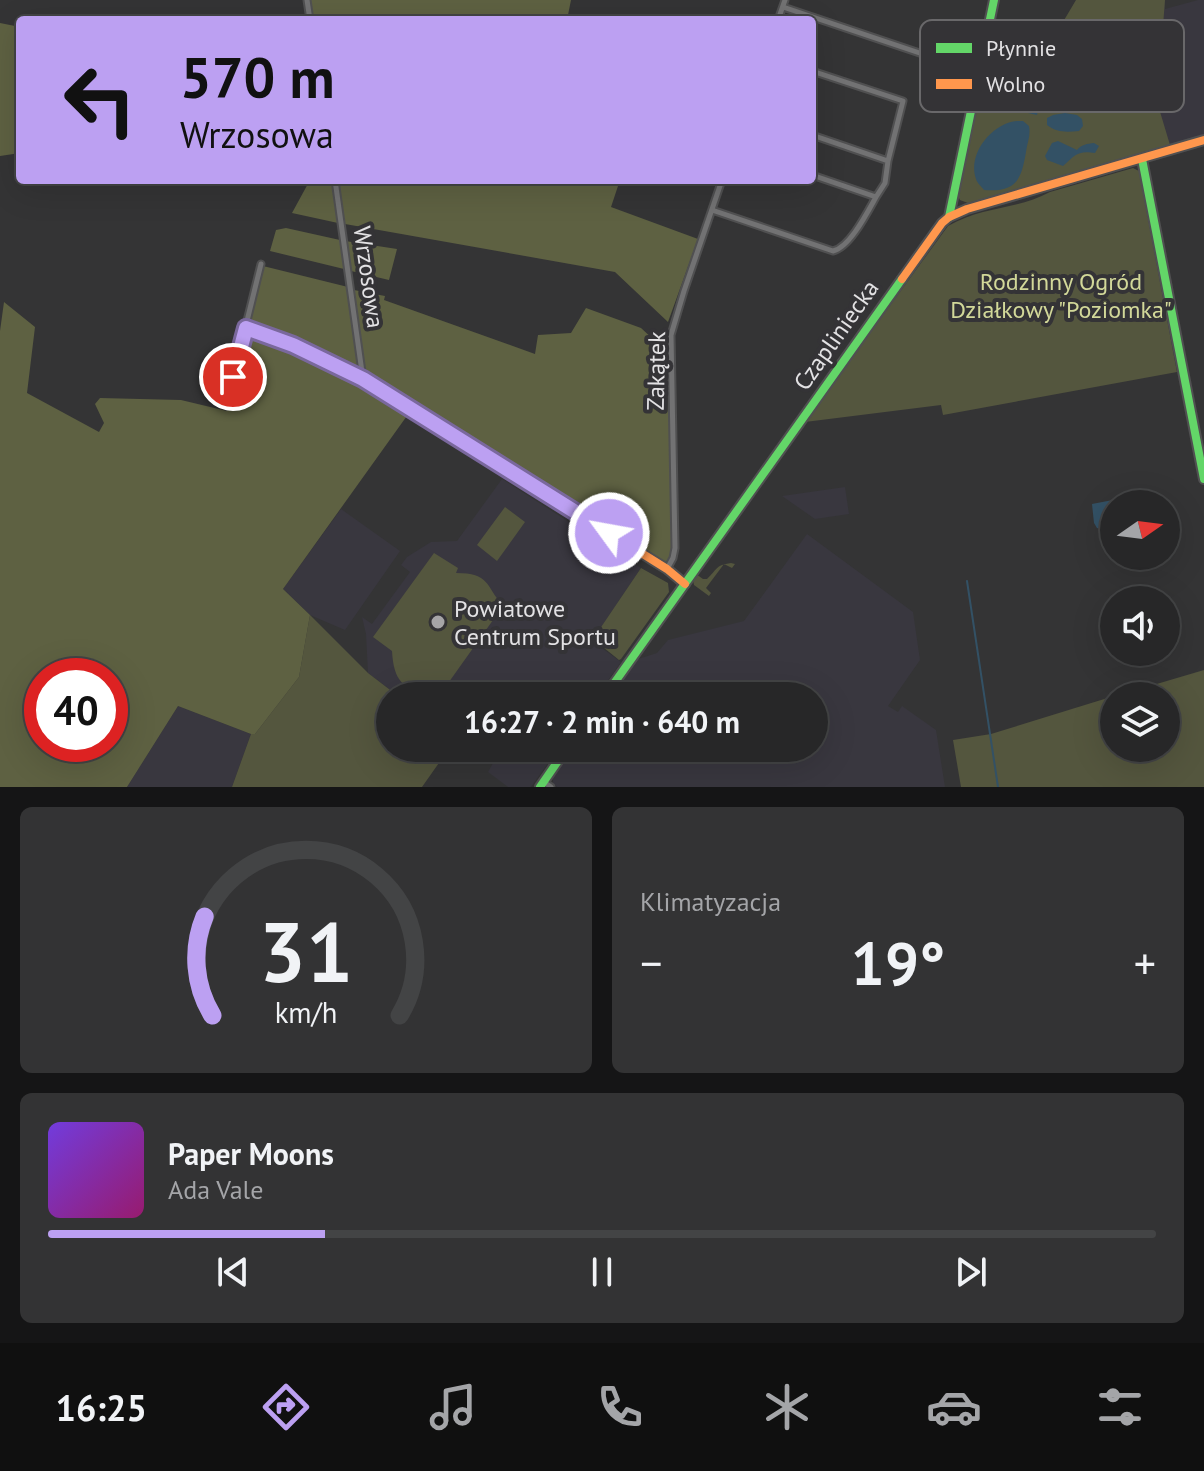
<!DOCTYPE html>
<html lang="pl">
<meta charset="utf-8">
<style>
body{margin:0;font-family:"PT Sans",sans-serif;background:#333334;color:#f1f3f6;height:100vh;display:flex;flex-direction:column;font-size:30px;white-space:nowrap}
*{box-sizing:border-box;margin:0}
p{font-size:26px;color:#a4a5a8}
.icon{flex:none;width:44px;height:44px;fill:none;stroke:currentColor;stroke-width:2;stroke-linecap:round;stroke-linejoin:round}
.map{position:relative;height:787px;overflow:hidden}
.side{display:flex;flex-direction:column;gap:20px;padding:20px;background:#151516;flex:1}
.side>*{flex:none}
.hud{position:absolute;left:16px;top:16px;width:800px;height:168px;border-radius:8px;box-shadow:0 8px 32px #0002,0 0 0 2px #434445;background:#bca0f2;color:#111;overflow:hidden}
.needle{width:52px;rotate:76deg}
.buttons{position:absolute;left:1100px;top:490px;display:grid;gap:16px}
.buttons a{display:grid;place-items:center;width:80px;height:80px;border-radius:50%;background:#272728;box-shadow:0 8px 32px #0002,0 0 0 2px #434445;font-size:40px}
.speed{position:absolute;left:24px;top:658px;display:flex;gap:16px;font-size:40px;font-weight:700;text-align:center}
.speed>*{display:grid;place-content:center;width:104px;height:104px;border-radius:50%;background:#272728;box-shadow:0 8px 32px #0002,0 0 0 2px #434445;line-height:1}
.speed .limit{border:12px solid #d22;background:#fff;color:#111}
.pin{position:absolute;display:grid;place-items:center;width:68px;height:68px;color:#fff;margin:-34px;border:4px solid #fff;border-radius:50%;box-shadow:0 2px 8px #0007}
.me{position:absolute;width:88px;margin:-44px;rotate:302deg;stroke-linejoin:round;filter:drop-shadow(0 0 6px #0008)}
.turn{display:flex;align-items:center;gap:28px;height:168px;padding:0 32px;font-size:36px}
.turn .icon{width:104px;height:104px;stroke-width:2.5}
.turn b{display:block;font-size:56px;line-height:68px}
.big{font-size:60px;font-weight:700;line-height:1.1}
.side .tile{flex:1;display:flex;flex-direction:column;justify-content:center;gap:12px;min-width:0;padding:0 28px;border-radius:12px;background:#333334}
.side .dial{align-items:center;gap:0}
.dial svg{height:208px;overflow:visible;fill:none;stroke:#434445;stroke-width:7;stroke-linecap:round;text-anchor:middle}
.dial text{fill:#f1f3f6;stroke:none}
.song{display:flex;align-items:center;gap:24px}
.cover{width:96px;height:96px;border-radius:12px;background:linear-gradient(135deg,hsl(260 70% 55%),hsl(320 70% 35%))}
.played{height:8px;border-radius:4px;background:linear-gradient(90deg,#bca0f2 25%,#434445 25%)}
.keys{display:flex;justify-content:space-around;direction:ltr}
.heat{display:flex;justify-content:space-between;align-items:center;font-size:44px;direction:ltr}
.side .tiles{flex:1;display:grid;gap:20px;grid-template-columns:1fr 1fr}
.tile:last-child{grid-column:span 2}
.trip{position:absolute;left:376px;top:682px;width:452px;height:80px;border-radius:40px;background:#272728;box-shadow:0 8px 32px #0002,0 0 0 2px #434445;font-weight:700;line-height:80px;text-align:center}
.menu{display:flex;height:128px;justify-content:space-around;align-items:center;background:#101010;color:#a4a5a8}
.menu .icon{width:56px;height:56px}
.menu .current{color:#bca0f2}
.menu b{font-size:36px;color:#f1f3f6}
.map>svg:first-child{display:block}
.built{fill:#39373f}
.green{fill:#54563e}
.forest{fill:#5e6142;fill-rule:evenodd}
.water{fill:#335165}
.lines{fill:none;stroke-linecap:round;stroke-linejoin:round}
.stream{stroke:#335165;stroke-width:2}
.street-casing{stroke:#505051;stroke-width:9}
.fast-casing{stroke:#505051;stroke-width:12}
.slow-casing{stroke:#505051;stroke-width:12}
.street{stroke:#727273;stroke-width:5}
.fast{stroke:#63d668;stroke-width:8}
.slow{stroke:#ff974d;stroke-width:8}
.route-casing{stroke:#7a689d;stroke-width:20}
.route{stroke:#bca0f2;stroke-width:14}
.poi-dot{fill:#a6a5a7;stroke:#343336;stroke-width:3}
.labels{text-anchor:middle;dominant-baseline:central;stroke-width:8;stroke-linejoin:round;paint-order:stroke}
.street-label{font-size:24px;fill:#e3e2e4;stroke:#343336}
.park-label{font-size:24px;fill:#d2d899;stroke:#343336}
.poi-label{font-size:24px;fill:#e3e2e4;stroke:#343336;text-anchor:start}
.key{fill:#343336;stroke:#69686a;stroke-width:2}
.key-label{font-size:22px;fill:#e3e2e4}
</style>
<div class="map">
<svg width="1204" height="787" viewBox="0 0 1204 787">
<rect width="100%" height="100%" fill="#343435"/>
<path class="built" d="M1076 0H1165V9L1198 0H1204V135L968 203 960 200 958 196 994 22 1062 26Z
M502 479 641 568 592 641 621 662 597 696H398L368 673 366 634 362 617 372 624 410 572 401 565 407 557 431 542 457 541Z
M845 487 849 514 815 519 782 496Z
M341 509 400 551 345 630 310 615 283 589Z
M807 534 913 612 920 660 888 706 898 712 902 706 936 730 945 787H557L553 784V774L571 748H814V696H610L635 660 657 653 668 640 744 621Z
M178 706 251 734 232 787H127Z
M473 748H559L531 787H508L488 772 493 763Z"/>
<path class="green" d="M1076 0H1165L1163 26 1167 57 1149 62 1151 74 1149 75 1170 145 1146 152 1145 151 1139 154 968 203 960 200 958 196 988 51 1041 59Z
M1133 168 1139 171 1177 372 943 415 941 405 805 422 948 226C982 206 1017 210 1050 192Z
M505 507 525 522 497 561 477 545Z
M434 553 458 568 456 573C490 573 485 585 503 606L439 696C430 691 422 691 413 689 396 684 393 667 392 651L373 637Z
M731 563 735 564 732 568 724 564 706 588 711 593 709 596 694 585 693 580 696 574 703 579H707C717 570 715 565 731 563Z
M641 568 668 583 669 592 621 659 619 660 593 639Z
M310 615 368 673 398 696H390V748H454L456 751 449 761 441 760 422 787H232L251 734H255L299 677Z
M1204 670V787H961L953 740 991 734 1114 696V748H1166V696H1116Z"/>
<path class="forest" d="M310 0H571L567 20H312Z
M0 23 20 27V153L0 156Z
M310 180H333L338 223 292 213Z
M338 180H620L611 207 698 239 668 322 615 272 345 224Z
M286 228 340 240 344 269 270 251 276 230Z
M345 241 397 249 389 280 351 271Z
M263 266 348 287 360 375 294 341 248 324 254 296Z
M354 290 385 296 384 300 535 354 538 335 571 333 586 308 641 328 668 353 673 546 670 557 664 565 366 377Z
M4 302 35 327 27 393 99 432 104 423 95 404 100 398 181 400 227 411 243 336 291 351 359 382 409 413 283 589 310 615 299 677 255 734H251L178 706 127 787H0V331ZM42 676H110V744H42Z"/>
<path class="water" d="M1033 64H1041L1046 67 1047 73 1037 115 1015 110 1008 104C1009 85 1015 71 1033 64Z
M1065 113 1077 115 1082 119 1083 126 1079 131C1067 132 1057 133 1047 125V118L1053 115Z
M1017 121H1023L1029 126C1031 136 1027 143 1026 152 1021 181 1016 192 984 190 981 186 977 183 976 179 967 154 992 123 1017 121Z
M1058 141 1077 150C1082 144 1087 144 1094 143L1099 146 1095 153C1078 150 1075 155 1063 166L1047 160 1045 156 1052 143Z
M1118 499 1122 500 1123 504H1114V527L1104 526 1100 529 1097 528 1094 523 1092 504Z"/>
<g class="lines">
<path class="stream" d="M967 581 998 787"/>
<g class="street-casing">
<path id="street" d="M307 0 310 20
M783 7 979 73
M778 20 785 0
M812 71 903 101 888 161
M812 135 888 161 885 183 876 197
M335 180 363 379
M712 210 833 251C850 247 867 213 876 197L812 175
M227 402 261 264
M667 569 673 558 675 548 671 335 684 291 722 180
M544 782 551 787"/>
</g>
<g class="fast-casing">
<path id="fast" d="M1142 159 1204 479
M949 217 994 0
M605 696 902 279
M540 787 567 748"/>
</g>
<g class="slow-casing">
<path id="slow" d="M902 279 942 223 949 217 967 209 1204 140
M246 328 293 345 363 379 667 569 685 584"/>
</g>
<use href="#street" class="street"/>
<use href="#fast" class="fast"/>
<use href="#slow" class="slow"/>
</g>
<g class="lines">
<g class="route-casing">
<path id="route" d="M233 377 246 328 293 345 363 379 609 533"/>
</g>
<use href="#route" class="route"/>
</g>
<circle class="poi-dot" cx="438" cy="622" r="8"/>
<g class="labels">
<g class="street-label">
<text transform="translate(369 277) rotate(82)">Wrzosowa</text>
<text transform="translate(836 335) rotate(-55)">Czapliniecka</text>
<text transform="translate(656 371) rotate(-89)">Zakątek</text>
</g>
<g class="park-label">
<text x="1061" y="281">Rodzinny Ogród<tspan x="1061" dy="28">Działkowy "Poziomka"</tspan></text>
</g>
<g class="poi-label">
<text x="454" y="608">Powiatowe<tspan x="454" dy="28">Centrum Sportu</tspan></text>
</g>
</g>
<rect x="920" y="20" width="264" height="92" rx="12" class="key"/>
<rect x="936" y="43" width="36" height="10" fill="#63d668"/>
<rect x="936" y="79" width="36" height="10" fill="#ff974d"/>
<g class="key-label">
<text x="986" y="56">Płynnie</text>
<text x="986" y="92">Wolno</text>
</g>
</svg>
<div class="buttons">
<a><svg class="needle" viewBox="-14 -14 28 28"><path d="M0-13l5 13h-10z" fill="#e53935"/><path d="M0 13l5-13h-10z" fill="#a4a5a8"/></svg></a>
<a><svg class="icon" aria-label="sound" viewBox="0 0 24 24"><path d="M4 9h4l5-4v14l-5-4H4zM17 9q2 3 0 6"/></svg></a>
<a><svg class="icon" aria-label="layers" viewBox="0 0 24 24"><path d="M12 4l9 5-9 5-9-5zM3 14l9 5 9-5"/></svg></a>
</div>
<div class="speed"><div class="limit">40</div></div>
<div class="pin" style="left:233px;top:377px;background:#d93025"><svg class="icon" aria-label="arrive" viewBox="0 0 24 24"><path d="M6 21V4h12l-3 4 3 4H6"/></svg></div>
<svg class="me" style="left:609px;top:533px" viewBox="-20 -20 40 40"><circle r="17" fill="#bca0f2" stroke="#fff" stroke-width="3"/><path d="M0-11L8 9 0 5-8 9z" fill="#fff"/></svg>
<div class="trip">16:27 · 2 min · 640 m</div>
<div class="hud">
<div class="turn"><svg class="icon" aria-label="left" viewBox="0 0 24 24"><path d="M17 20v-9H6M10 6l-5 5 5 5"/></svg><div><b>570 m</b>Wrzosowa</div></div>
</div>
</div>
<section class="side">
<div class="tiles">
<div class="tile dial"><svg viewBox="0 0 100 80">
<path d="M14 69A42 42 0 1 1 86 69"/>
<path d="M14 69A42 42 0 0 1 11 31" stroke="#bca0f2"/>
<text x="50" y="56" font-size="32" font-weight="700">31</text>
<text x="50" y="72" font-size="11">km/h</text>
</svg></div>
<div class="tile"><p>Klimatyzacja</p>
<div class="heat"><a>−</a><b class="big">19°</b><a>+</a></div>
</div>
<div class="tile">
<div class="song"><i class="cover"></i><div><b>Paper Moons</b><p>Ada Vale</p></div></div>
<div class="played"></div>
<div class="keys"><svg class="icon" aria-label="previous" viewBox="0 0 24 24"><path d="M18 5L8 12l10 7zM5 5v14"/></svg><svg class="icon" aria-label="pause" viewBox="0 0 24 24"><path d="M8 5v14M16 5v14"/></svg><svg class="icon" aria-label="next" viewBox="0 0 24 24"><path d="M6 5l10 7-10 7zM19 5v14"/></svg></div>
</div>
</div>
</section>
<nav class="menu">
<b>16:25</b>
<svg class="icon current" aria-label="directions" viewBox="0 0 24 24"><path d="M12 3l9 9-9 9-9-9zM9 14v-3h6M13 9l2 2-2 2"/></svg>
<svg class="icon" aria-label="music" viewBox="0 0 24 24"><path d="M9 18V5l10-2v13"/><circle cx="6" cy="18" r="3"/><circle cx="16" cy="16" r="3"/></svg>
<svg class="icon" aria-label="phone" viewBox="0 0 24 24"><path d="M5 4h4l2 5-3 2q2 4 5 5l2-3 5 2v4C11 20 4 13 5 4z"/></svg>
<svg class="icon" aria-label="climate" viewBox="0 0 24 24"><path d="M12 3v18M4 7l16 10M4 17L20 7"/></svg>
<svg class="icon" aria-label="car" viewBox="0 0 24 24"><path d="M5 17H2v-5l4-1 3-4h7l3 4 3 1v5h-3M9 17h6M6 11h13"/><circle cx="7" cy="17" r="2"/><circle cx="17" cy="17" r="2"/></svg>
<svg class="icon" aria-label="filters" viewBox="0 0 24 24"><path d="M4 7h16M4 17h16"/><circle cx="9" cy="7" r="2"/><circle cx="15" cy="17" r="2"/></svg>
</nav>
